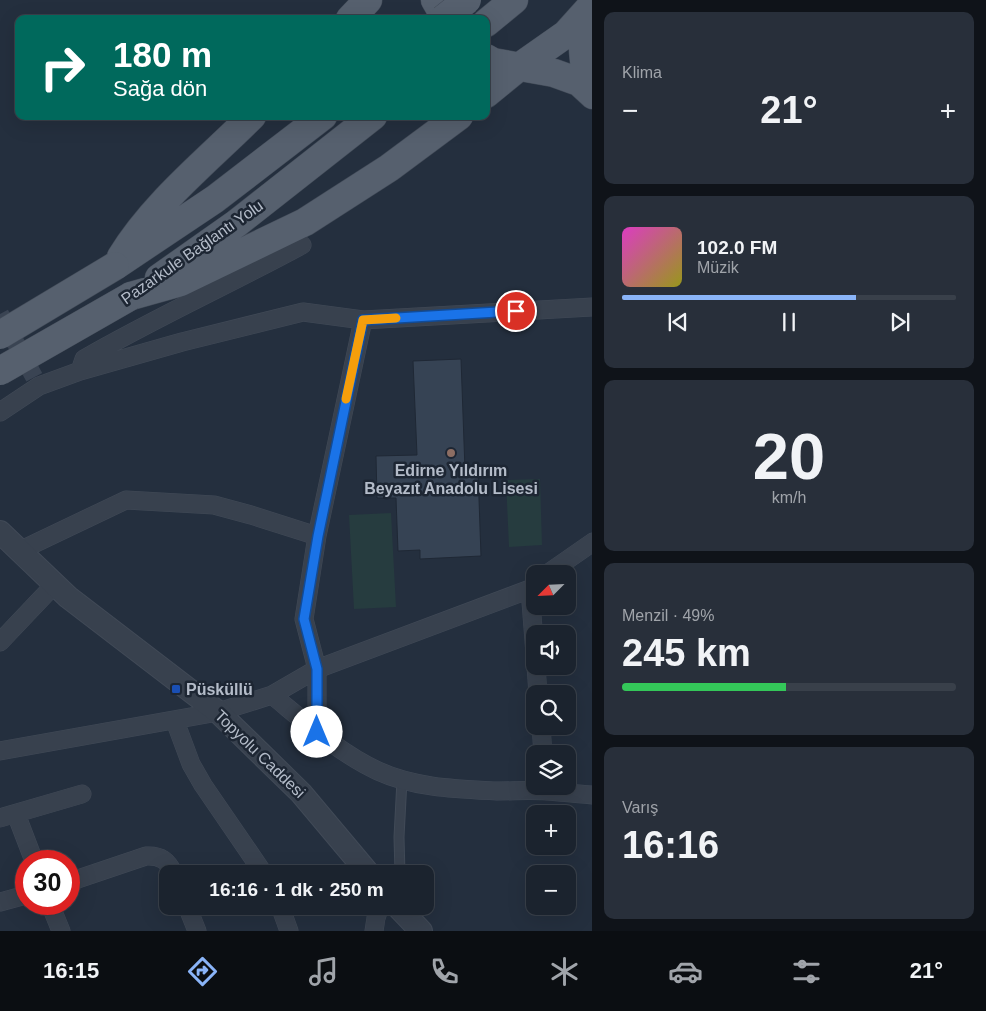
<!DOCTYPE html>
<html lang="tr">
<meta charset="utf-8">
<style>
body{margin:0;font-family:Helvetica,sans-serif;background:#282f3a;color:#f1f3f6;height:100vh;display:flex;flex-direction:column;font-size:19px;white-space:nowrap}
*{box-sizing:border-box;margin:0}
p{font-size:16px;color:#a0a4aa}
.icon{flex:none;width:28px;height:28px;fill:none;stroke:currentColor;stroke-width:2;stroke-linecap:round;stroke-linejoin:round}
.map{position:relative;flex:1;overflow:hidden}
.panel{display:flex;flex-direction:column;gap:12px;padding:12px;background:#0f1319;width:394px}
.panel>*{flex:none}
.top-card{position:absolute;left:15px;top:15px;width:475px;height:105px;border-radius:10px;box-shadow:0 5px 20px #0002,0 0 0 1px #39404a;background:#00695c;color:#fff;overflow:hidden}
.needle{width:32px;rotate:246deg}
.fabs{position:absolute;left:526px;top:565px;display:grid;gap:10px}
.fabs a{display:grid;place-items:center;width:50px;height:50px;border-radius:10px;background:#1b232e;box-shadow:0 5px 20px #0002,0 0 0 1px #39404a;font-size:25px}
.speed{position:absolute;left:15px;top:850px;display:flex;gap:10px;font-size:25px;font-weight:700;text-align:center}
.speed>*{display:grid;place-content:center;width:65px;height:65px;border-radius:50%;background:#1b232e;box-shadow:0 5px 20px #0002,0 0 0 1px #39404a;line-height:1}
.speed .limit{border:8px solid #d22;background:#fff;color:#111}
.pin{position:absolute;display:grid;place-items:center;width:42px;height:42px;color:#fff;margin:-21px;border:2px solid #fff;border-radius:50%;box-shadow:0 1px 5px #0007}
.me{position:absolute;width:55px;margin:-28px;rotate:0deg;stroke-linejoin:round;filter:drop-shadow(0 0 4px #0008)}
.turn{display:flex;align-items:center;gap:18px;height:105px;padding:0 15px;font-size:22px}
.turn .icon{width:65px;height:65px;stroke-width:2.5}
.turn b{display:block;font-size:35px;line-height:42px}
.big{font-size:38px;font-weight:600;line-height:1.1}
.panel .card{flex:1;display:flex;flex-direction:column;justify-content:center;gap:8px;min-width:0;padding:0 18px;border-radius:10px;background:#282f3a}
.panel .dial{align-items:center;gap:0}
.dial b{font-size:65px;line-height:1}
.song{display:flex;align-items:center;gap:15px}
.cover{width:60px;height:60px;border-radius:8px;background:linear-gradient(135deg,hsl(310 70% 55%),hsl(60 70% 35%))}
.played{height:5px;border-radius:2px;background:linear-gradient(90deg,#8ab4f8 70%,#39404a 70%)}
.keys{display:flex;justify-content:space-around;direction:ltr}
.heat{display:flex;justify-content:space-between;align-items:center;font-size:28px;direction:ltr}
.charge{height:8px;border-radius:4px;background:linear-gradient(90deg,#34c759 49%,#39404a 0)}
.trip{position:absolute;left:159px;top:865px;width:275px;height:50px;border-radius:10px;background:#1b232e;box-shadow:0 5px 20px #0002,0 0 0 1px #39404a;font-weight:600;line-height:50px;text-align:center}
.menu{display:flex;height:80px;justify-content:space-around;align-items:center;background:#0b0e12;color:#a0a4aa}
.menu .icon{width:35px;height:35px}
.menu .active{color:#8ab4f8}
.menu b{font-size:22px;color:#f1f3f6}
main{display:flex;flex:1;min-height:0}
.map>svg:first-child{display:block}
.green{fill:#263c3f}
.building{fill:#364354;stroke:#1f2835}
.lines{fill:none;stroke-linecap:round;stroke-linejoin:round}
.minor-tunnel{stroke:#3a4453;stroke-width:18;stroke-dasharray:18 9;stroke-linecap:butt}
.service-casing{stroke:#414a57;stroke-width:11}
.minor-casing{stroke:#414a57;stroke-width:19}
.tertiary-casing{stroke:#414a57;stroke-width:24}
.primary-casing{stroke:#414a57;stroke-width:29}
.service{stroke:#38414e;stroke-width:9}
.minor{stroke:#38414e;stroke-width:18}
.tertiary{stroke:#38414e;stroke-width:22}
.primary{stroke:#56606e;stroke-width:28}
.primary-bridge-casing{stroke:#414a57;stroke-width:29;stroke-linecap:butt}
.primary-bridge{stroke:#56606e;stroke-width:28}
.route-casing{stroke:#114b97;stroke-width:12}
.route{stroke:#1a73e8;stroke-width:9}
.slow{stroke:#f59e0b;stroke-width:9}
.education-dot{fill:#8d6e63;stroke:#1d2633;stroke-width:2}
.transit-dot{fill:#1a4fb4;stroke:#1d2633;stroke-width:2}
.labels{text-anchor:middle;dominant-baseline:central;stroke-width:5;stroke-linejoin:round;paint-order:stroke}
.street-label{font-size:16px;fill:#b4bcc9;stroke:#1d2633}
.poi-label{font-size:16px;font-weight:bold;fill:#b4bcc9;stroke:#1d2633}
</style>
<main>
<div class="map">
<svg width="593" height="931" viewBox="0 0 593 931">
<rect width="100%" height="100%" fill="#242f3e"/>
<path class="green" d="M540 479 542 545 509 547 506 480Z
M391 513 396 607 354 609 349 515Z"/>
<path class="building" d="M461 359 465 470H478L481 556 420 559V550L398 551 396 498H377L376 456 417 455 413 361Z"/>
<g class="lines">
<path class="minor-tunnel" d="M0 314 39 386"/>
<g class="service-casing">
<path id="service" d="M400 874 399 837 402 780"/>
</g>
<g class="minor-casing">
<path id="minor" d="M363 320 317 536 304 619 317 669 530 589 535 584
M80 371 84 359C155 318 230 284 302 245
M0 412 39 386 80 371 182 342 303 312 363 320 593 307
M19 551 126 500 214 505 251 515 317 536
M547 574 593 542
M530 589 535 654
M0 642 55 584
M536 666 538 694
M272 695 317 669V732
M175 721 191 764 203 785 264 874
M541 726 543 754
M0 751 218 712 272 695C305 722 339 753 378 771 415 788 457 789 497 791 514 791 530 790 547 791 562 792 577 794 593 795
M16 814 34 861
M0 818 82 794
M69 882 146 856C161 855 168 861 174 874
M0 902 26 895
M50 904 61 931
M187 906 197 931
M280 906 289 931
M374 931 376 918 380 906"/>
</g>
<g class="tertiary-casing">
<path id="tertiary" d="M0 532 68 597 218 712 301 793 369 874
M397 906 421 931"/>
</g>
<g class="primary-casing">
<path id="primary" d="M435 0 446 19
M589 9C580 42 581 62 593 95
M350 19 368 0
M486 23 514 0
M486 58 493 62 554 73 579 82 592 94
M486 94 519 67 566 34 593 4
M121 257C154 203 208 160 252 116
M115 266 215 199 323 116
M159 278 237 223 373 116
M131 296 181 282 305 222 389 168 459 116"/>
</g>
<use href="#service" class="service"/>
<use href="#minor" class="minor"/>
<use href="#tertiary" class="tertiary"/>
<use href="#primary" class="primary"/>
<g class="primary-bridge-casing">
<path id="primary-bridge" d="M443 19 467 0
M0 335 115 266
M0 371 131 296"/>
</g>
<use href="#primary-bridge" class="primary-bridge"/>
</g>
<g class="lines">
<g class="route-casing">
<path id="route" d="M317 732V669L304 619 318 536 363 320 516 311"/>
</g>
<use href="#route" class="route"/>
<path class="slow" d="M346 399 363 320 396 318"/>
</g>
<circle class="education-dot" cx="451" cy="453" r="5"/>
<rect class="transit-dot" x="171" y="684" width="10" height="10" rx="2.5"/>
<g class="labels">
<g class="street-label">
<text transform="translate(192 252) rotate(-35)">Pazarkule Bağlantı Yolu</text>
<text transform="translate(260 754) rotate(44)">Topyolu Caddesi</text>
</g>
<g class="poi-label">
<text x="451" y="470">Edirne Yıldırım<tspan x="451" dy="18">Beyazıt Anadolu Lisesi</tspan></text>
<text x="186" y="689" text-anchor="start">Püsküllü</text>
</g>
</g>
</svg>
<div class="fabs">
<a><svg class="needle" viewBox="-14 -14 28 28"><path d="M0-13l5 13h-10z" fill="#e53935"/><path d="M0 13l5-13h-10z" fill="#a0a4aa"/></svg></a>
<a><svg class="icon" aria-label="sound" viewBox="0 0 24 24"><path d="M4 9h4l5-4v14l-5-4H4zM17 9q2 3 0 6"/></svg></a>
<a><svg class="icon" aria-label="search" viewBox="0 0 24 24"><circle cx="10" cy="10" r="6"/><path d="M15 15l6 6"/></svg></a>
<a><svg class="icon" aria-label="layers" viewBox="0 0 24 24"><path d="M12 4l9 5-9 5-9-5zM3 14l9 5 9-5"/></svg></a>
<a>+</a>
<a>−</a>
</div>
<div class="speed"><div class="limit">30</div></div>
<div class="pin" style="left:516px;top:311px;background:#d93025"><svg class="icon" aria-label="arrive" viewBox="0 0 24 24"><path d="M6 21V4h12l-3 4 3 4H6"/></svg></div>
<svg class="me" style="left:317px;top:732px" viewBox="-20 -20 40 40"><circle r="19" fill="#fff"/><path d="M0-13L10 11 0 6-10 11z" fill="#1a73e8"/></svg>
<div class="trip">16:16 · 1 dk · 250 m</div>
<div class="top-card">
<div class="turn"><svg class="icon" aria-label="right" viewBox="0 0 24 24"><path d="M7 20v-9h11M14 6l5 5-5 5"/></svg><div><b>180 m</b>Sağa dön</div></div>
</div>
</div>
<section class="panel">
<div class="card"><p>Klima</p>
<div class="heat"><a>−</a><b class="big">21°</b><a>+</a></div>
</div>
<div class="card">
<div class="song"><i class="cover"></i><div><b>102.0 FM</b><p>Müzik</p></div></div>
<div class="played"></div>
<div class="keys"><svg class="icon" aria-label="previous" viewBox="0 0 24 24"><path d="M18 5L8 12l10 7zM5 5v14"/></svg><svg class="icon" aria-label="pause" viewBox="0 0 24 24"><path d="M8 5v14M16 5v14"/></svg><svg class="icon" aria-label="next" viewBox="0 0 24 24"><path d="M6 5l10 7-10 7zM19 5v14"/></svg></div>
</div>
<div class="card dial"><b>20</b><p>km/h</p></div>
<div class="card"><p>Menzil · 49%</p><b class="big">245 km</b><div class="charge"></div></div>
<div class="card"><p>Varış</p><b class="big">16:16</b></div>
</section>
</main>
<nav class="menu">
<b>16:15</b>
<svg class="icon active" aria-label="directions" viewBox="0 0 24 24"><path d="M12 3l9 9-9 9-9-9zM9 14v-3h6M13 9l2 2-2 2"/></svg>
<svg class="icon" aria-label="music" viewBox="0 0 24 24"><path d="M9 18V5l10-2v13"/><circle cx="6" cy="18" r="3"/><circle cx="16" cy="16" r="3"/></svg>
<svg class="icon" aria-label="phone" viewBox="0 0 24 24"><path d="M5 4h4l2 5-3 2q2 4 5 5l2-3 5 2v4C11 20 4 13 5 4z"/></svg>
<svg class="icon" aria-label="climate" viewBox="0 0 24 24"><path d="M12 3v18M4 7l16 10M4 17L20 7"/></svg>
<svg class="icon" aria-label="car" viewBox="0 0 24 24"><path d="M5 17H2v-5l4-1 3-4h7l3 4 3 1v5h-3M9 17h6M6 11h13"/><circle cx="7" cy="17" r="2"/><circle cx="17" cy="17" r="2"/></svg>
<svg class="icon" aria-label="filters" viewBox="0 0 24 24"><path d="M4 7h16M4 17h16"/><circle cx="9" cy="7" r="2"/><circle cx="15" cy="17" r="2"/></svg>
<b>21°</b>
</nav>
